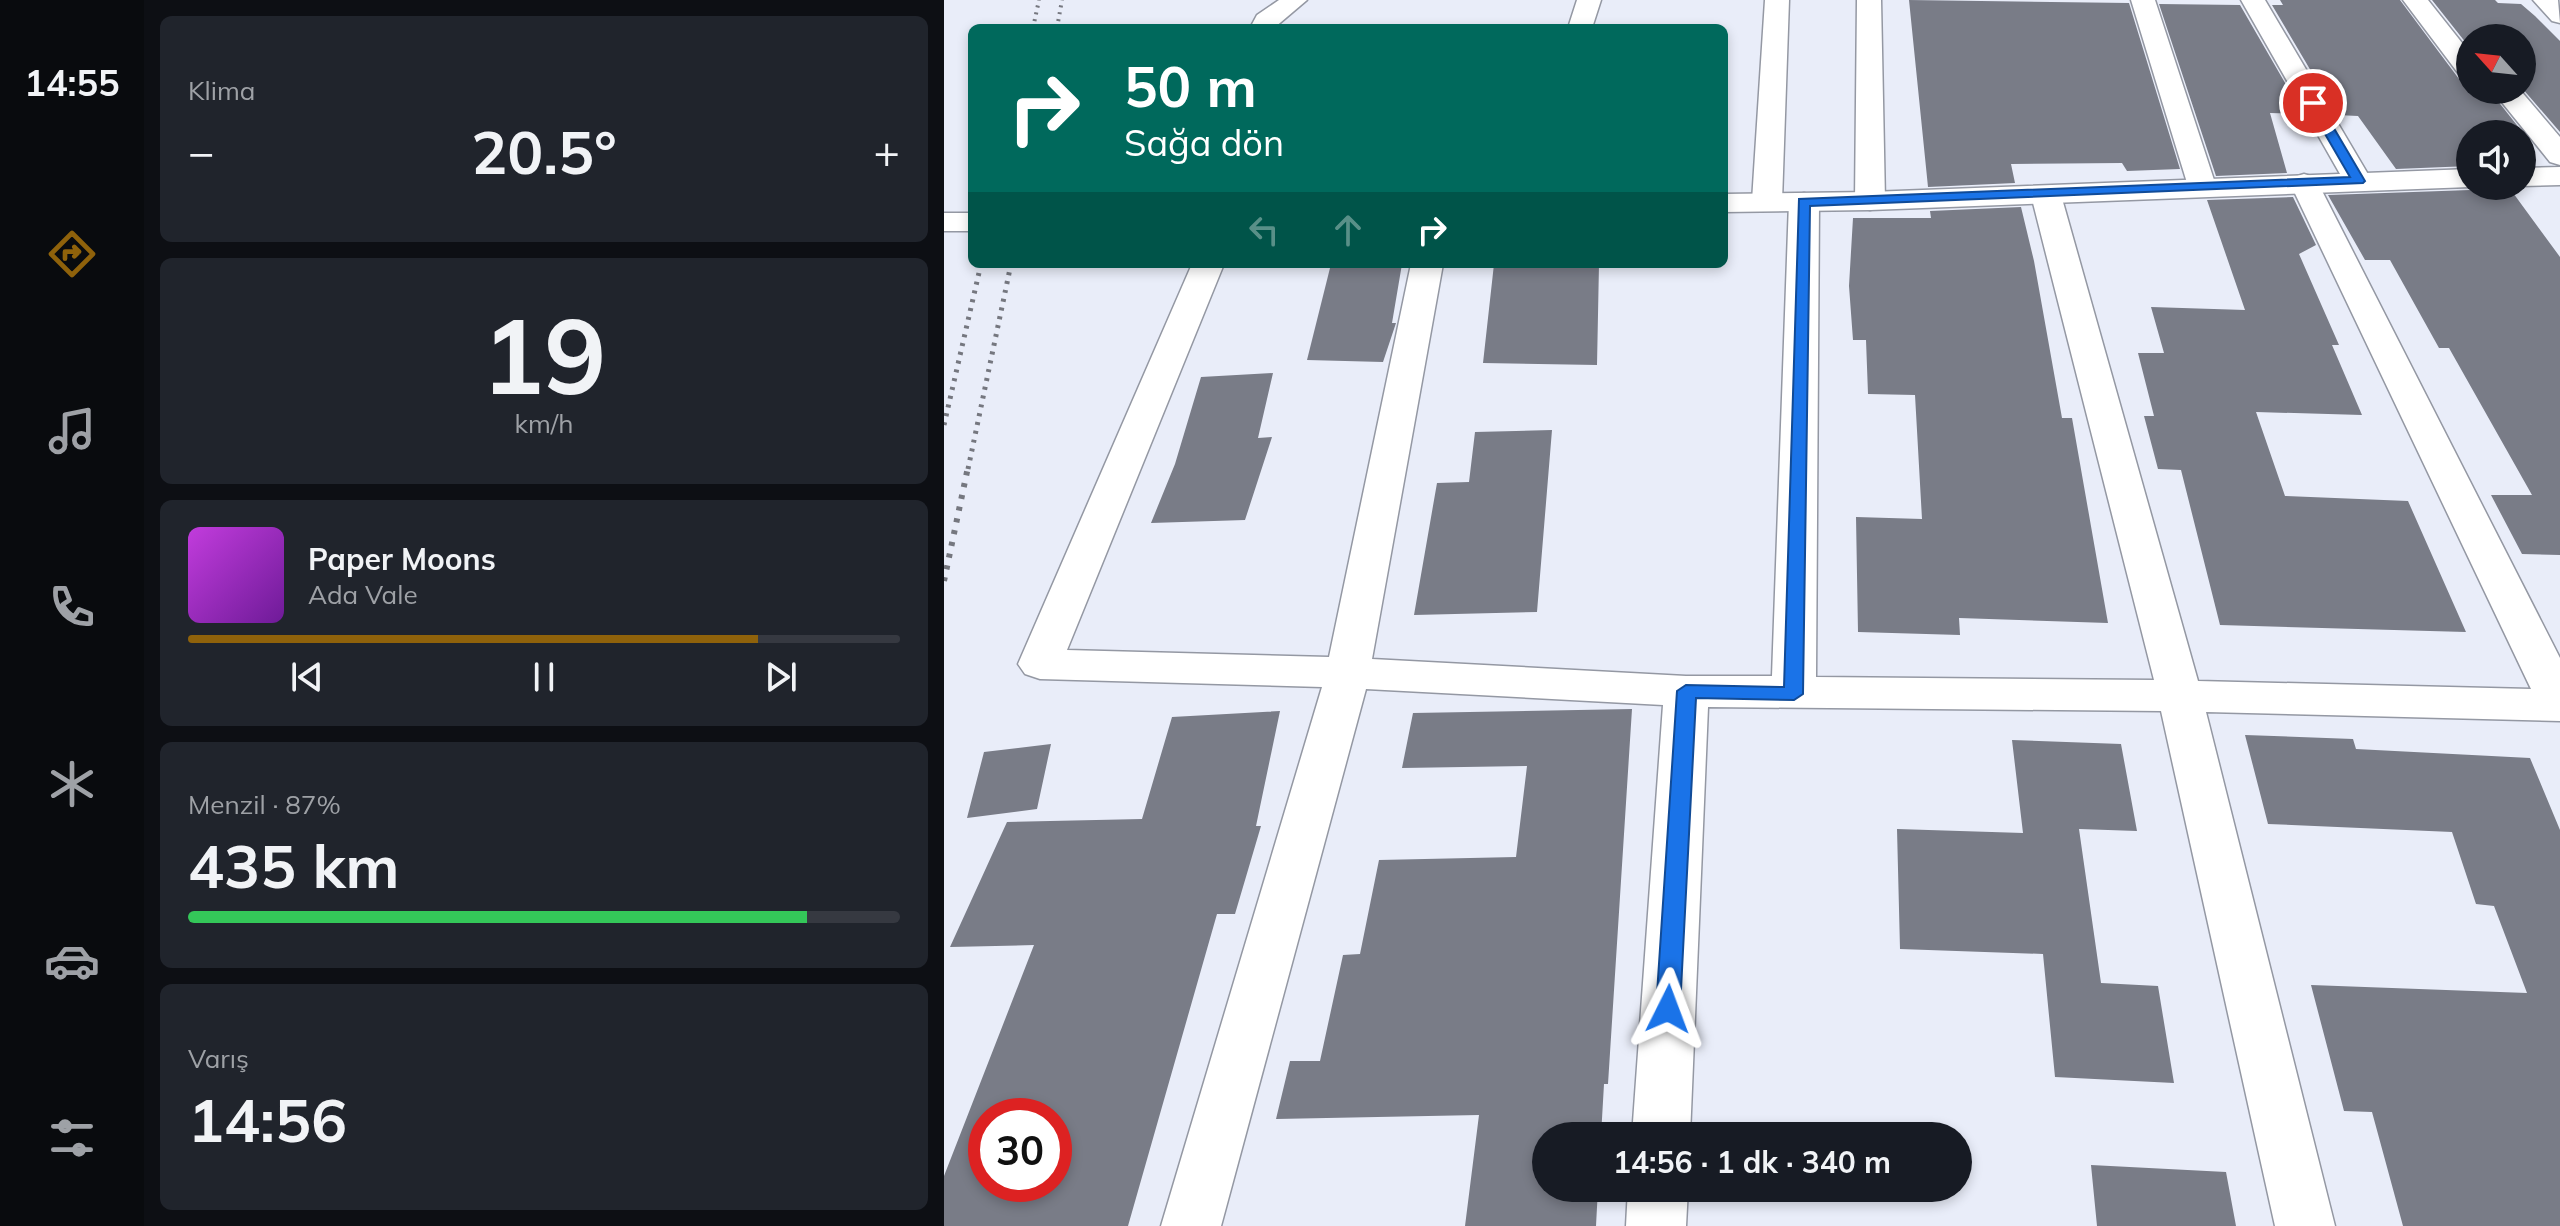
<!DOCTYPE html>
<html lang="tr">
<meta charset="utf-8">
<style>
body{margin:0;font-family:Mulish,sans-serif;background:#20242c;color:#f1f3f6;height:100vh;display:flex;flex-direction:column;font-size:30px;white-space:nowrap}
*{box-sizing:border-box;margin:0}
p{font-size:26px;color:#9ea1a6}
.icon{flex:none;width:44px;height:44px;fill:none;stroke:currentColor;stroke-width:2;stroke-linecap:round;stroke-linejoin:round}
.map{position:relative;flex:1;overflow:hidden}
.side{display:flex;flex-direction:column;gap:16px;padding:16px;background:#0d0f14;width:800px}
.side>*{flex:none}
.banner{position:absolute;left:24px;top:24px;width:760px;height:244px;border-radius:12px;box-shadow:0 4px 12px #0003;background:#00695c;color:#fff;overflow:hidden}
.needle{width:52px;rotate:297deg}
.buttons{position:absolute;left:1512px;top:24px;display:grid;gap:16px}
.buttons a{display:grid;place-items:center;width:80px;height:80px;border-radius:50%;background:#171b24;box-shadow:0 4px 12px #0003;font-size:40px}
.speed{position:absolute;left:24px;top:1098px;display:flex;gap:16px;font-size:40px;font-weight:700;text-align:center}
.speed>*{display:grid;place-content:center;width:104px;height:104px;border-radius:50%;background:#171b24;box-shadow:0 4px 12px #0003;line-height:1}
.speed .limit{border:12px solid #d22;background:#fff;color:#111}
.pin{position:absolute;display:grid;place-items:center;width:68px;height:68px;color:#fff;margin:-34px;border:4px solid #fff;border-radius:50%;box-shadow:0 2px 8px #0007}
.me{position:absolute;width:88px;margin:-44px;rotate:3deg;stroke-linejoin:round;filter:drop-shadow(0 0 6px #0008)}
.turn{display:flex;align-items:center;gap:28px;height:168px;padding:0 24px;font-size:36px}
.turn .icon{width:104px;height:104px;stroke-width:2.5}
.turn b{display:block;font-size:56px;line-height:68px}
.lanes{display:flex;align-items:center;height:76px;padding:0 24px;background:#0003;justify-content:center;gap:40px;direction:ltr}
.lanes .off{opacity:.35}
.big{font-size:60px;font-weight:700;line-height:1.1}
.side .widget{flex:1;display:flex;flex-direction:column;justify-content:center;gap:12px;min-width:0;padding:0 28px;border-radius:12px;background:#20242c}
.side .dial{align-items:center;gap:0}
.dial b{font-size:104px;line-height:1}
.song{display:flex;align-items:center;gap:24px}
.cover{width:96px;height:96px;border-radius:12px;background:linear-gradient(135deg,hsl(290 70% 55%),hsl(280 70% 35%))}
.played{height:8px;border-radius:4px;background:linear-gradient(90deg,#8f620b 80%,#363941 80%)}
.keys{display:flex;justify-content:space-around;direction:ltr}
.heat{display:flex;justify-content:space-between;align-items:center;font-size:44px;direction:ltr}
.charge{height:12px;border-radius:6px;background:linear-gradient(90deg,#34c759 87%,#363941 0)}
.trip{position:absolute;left:588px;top:1122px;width:440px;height:80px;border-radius:40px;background:#171b24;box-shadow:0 4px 12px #0003;font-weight:700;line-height:80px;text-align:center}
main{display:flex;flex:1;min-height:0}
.tab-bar{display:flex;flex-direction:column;width:144px;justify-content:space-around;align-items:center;background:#090b0e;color:#9ea1a6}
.tab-bar .icon{width:56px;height:56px}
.tab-bar .selected{color:#8f620b}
.tab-bar b{font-size:36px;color:#f1f3f6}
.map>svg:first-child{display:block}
.building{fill:#797c87;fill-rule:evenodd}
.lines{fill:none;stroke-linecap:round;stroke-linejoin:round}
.minor-casing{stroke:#9498a3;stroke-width:3}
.tertiary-casing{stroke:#9498a3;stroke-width:3}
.minor{fill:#fff;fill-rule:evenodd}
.tertiary{fill:#fff;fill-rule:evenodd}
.rail-far2{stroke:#75777f;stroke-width:4;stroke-dasharray:2 5;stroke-linecap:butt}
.rail-far1{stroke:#75777f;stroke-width:5;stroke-dasharray:3 6;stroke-linecap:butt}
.rail{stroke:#75777f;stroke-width:6;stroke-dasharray:4 8;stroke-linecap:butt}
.route{fill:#1a73e8;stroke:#114b97;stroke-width:2}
</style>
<main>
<nav class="tab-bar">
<b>14:55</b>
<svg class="icon selected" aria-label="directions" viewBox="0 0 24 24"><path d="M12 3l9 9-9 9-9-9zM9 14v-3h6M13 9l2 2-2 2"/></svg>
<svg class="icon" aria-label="music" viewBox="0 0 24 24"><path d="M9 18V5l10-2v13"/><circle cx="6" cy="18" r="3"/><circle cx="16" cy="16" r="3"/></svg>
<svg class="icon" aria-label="phone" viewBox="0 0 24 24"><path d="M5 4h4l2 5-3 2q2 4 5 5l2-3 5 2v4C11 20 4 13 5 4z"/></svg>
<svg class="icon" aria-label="climate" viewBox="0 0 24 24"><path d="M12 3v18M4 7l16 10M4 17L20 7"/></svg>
<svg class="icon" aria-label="car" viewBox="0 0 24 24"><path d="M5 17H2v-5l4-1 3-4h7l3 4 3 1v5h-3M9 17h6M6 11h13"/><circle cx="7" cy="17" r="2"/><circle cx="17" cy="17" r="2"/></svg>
<svg class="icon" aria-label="filters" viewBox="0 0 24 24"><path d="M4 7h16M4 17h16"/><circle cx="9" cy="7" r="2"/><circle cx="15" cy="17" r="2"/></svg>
</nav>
<section class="side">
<div class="widget"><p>Klima</p>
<div class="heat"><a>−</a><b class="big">20.5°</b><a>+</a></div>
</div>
<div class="widget dial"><b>19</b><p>km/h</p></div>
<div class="widget">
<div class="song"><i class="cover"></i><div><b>Paper Moons</b><p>Ada Vale</p></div></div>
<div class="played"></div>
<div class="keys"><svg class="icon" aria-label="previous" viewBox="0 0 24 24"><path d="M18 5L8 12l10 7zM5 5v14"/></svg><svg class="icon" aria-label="pause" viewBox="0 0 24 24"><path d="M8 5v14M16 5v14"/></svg><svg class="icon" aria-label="next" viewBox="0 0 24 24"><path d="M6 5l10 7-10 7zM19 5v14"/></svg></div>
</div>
<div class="widget"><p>Menzil · 87%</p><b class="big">435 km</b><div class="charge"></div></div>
<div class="widget"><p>Varış</p><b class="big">14:56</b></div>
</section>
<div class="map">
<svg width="1616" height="1226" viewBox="0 0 1616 1226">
<rect width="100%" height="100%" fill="#e9edf9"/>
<path class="building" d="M965 0 1185 3 1236 169 1183 171 1178 163 1067 164 1071 183 984 187Z
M1336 0H1456L1515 79 1526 82V90H1545L1580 134H1526V166L1452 169 1414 116 1393 115 1328 5H1339Z
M1488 0H1551L1554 3 1577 4 1591 16 1616 41V132L1578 88V38H1526V48Z
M1215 4 1296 5 1359 114 1326 113 1343 173 1272 176Z
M1533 186H1564L1616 257V555L1578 554 1547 495H1588L1505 348H1495L1446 260H1421L1384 195 1526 190Z
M1349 197 1372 245 1355 254 1395 345H1388L1418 415 1312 412 1341 496 1464 501 1522 632 1276 625 1237 470 1214 469 1200 416H1210L1194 353H1220L1207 307 1301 310 1263 200Z
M1077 207 1090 261 1118 418H1128L1164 623 1015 618 1016 635 914 632 912 517 978 519 971 395 924 394 922 340H909L905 286 909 218H987L986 211Z
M387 264H458L448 323H452L439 362 363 360Z
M550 264H655L653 365 539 363Z
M329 373 314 438 328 437 301 520 207 523 231 464 257 377Z
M608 430 593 612 470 615 493 483 525 482 531 432Z
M688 709 664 1084H660L657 1136H602V1188H654L652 1226H521L535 1115 332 1119 346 1061H376L399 955 416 954 435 860 572 857 583 766 458 768 469 713Z
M336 711 312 826H317L291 914H273L184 1226H0V1176L90 945 6 947 63 822 198 819 228 717ZM42 1116H110V1184H42Z
M1301 735 1409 739 1412 749 1586 758 1616 830V1226H1459L1428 1112 1400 1111 1367 985 1583 993 1550 906 1532 904 1508 832 1324 824Z
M1068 740 1177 744 1193 831 1135 829 1157 983 1214 986 1230 1083 1111 1077 1099 954 956 949 953 829 1079 833Z
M107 744 93 809 23 818 40 752Z
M1147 1165 1282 1172 1292 1226H1153Z"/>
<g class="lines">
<g class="minor-casing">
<path id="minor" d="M335 0H363L330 28H306L313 15Z
M633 0H657L648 28H624Z
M821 0H845L838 201 833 207 823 210 813 207 808 201Z
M913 0H937L941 201 936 207 926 210 916 207 911 201Z
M1187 0H1211L1272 186 1268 192 1258 195 1248 192 1244 186Z
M1297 0H1321L1428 181 1424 187 1414 190 1404 187 1400 181Z
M1589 0H1614L1616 23 1608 21Z
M1360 174 1370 177 1374 183 1616 658V721L1262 712 1391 1226H1331L1217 711 764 707 746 1136H688L719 705 422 689 277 1226H217L378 687 96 679 81 674 74 664 248 264H280L123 650 385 657 467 264H499L428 659 742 676H828L845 202 850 196 860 193 870 196 875 202 872 677 1210 680 1087 195 1092 189 1102 186 1112 189 1117 195 1254 681 1587 689 1346 183 1350 177Z
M684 1188H744L742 1226H682Z"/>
</g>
<g class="tertiary-casing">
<path id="tertiary" d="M1459 0H1484L1526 53V79L1517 77Z
M1548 90H1576L1616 137V165L1606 162Z
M1616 167V185L1578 186V168Z
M1526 169V186H1530L1526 187 926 210 780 212V194L926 192Z
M0 213H28V231H0Z"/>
</g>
<use href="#minor" class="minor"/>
<use href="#tertiary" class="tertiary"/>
<path class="rail-far2" d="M89 28 95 0
M113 28 118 0"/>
<path class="rail-far1" d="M0 425 37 264
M24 469 67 264"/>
<path class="rail" d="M0 581 24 467"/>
</g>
<path class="route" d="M1365 101 1375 103 1421 181 1419 183 866 206 859 694 850 700 752 698 736 1009 732 1016 724 1019 716 1016 712 1009 733 691 742 685 840 687 855 199 1406 177 1363 103Z"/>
</svg>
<div class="buttons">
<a><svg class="needle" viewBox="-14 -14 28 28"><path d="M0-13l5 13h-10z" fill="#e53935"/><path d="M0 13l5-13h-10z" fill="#9ea1a6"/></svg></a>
<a><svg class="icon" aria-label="sound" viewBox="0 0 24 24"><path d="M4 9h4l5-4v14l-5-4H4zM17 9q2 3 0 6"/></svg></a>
</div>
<div class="speed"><div class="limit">30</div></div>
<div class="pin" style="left:1369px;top:103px;background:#d93025"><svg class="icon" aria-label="arrive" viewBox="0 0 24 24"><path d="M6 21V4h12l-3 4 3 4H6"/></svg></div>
<svg class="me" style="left:724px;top:1009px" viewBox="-20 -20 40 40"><path d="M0-17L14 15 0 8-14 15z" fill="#1a73e8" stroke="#fff" stroke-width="4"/></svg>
<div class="trip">14:56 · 1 dk · 340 m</div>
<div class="banner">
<div class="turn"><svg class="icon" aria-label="right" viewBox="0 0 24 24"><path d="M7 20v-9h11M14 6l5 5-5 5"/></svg><div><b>50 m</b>Sağa dön</div></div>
<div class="lanes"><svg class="icon off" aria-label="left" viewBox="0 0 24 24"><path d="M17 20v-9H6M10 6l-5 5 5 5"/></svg><svg class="icon off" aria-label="ahead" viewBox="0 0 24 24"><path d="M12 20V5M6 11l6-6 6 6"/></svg><svg class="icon" aria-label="right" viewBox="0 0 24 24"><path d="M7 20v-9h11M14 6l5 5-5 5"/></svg></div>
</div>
</div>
</main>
